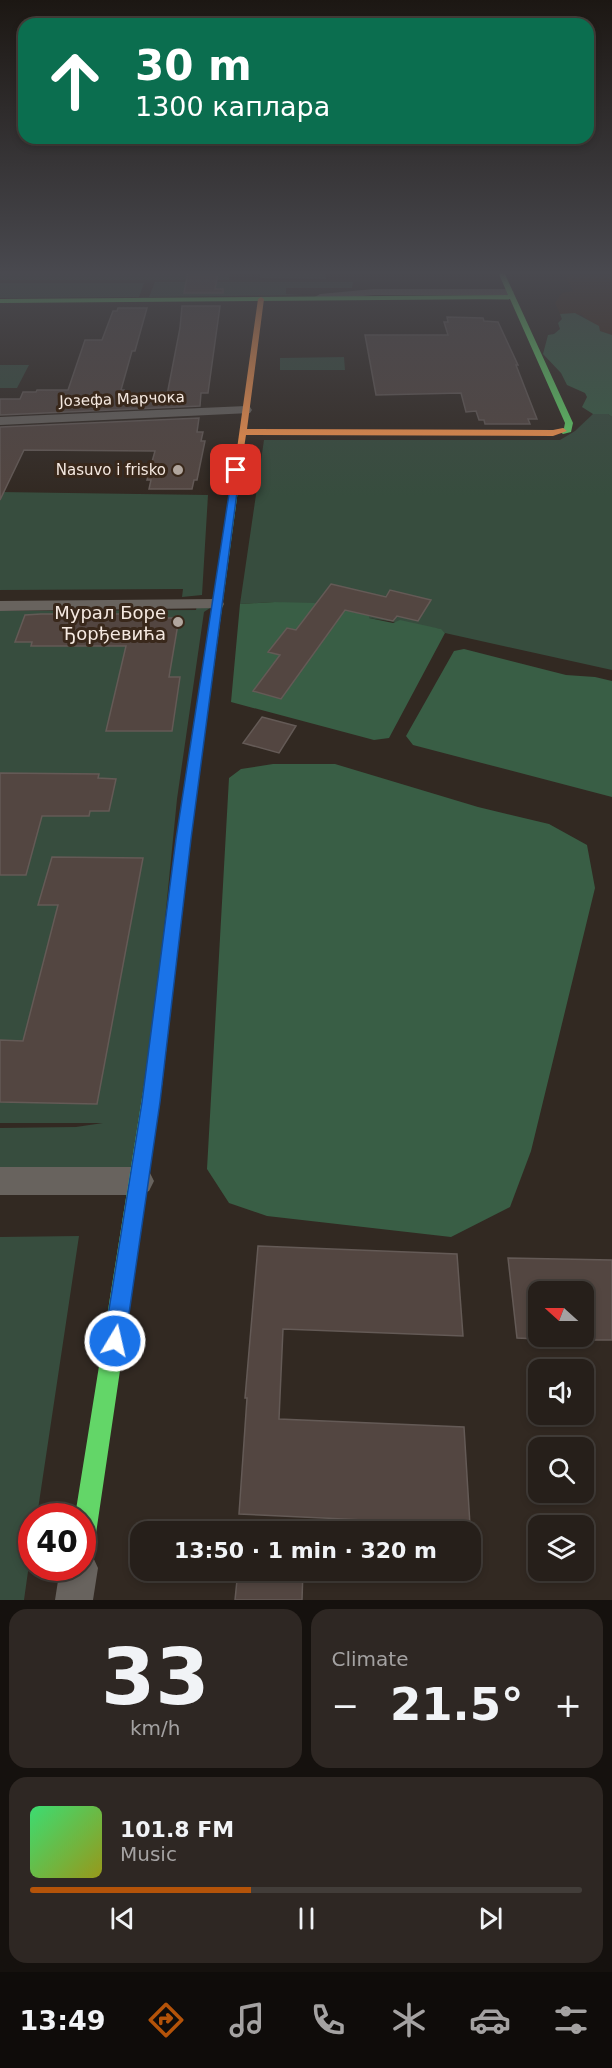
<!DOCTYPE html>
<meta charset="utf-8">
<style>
body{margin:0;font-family:"DejaVu Sans",sans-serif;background:#2e2723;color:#f1f3f6;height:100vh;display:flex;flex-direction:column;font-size:22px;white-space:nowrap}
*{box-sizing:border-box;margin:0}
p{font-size:20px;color:#a4a2a2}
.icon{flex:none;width:33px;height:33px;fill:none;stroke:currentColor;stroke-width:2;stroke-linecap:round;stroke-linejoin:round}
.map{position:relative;height:1600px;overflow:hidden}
.side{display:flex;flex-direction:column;gap:9px;padding:9px;background:#15110e;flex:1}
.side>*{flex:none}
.guide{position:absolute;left:18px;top:18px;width:576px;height:126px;border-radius:18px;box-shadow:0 3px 9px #0003,0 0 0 2px #423d39;background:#0b6e4f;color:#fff;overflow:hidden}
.needle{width:39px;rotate:291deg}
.fabs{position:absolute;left:528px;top:1281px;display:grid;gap:12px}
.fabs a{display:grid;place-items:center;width:66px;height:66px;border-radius:12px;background:#261f1a;box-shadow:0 3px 9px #0003,0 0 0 2px #423d39;font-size:30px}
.speed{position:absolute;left:18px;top:1503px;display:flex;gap:12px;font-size:30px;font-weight:700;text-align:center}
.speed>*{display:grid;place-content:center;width:78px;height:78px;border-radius:50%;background:#261f1a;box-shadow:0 3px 9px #0003,0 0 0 2px #423d39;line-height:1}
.speed .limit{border:9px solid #d22;background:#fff;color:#111}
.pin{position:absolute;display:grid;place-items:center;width:51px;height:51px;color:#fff;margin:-26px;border-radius:12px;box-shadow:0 3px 9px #0006}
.me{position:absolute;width:66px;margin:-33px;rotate:9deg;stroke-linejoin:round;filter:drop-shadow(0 0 4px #0008)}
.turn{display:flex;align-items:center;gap:21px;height:126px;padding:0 18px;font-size:27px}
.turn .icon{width:78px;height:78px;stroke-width:2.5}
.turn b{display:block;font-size:42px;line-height:51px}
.big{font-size:45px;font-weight:800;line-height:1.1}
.side .tile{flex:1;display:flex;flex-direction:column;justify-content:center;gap:9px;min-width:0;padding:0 21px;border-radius:18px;background:#2e2723}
.side .dial{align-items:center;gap:0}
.dial b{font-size:78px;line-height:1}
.song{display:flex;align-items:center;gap:18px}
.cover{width:72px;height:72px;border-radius:9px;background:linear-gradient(135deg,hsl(140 70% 55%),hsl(60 70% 35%))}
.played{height:6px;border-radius:3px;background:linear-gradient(90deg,#b45309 40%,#423d39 40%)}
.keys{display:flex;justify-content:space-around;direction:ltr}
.heat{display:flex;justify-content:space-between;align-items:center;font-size:33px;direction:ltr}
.side .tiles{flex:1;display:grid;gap:9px;grid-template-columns:1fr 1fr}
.tile:last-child{grid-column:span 2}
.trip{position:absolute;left:130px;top:1521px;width:351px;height:60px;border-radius:18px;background:#261f1a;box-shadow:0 3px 9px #0003,0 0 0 2px #423d39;font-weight:800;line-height:60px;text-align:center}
.tabs{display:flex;height:96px;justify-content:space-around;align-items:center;background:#0f0c0a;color:#a4a2a2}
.tabs .icon{width:42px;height:42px}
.tabs .selected{color:#b45309}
.tabs b{font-size:27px;color:#f1f3f6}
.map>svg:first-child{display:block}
.built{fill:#402b1b}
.green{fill:#374d3e}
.forest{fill:#395e45}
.building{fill:#534641;stroke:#645a56;stroke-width:1.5}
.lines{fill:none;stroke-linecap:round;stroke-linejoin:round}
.street{fill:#68635e;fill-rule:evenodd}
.fast{fill:#63d668;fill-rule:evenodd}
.slow{fill:#ff974d;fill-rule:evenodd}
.jam{fill:#b3261e;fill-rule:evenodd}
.route{fill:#1a73e8;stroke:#114b97;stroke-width:1.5}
.poi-dot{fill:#b1a69e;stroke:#39281b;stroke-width:2}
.labels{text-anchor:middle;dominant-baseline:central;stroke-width:6;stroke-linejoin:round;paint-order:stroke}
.far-street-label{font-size:15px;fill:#f5e9e1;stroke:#39281b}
.far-poi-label{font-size:15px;fill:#f5e9e1;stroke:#39281b;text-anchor:end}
.poi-label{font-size:18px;fill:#f5e9e1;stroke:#39281b;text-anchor:end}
</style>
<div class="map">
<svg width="612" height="1600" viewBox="0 0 612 1600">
<rect width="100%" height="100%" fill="#322922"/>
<path class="built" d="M563 272H612V335L600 331 582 315 560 314 555 303 562 293 573 291Z"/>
<path class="green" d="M0 272H230L229 280H0Z
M260 272H326V279L260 278Z
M155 282H353L352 288H286V294L302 295 149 297Z
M0 283H144L139 297 0 298Z
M344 357 345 370H280V358Z
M0 365H29L17 388H0Z
M593 414H608L612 417V670L445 633 440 629 369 618V613L275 602 240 604 264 440H560L575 431Z
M0 492 208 495 202 595 182 597 183 589 0 590Z
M216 604 204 612 177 799 139 1181H0V1128L76 1127 103 1123H0V611L196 610 197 605Z
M79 1236 37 1516H32L31 1550 24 1600H0V1237Z"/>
<path class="forest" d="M575 313 599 326 600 331 612 335V417L608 414H593L582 407 587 397 585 393 567 385 561 373 543 354 548 335 554 334 560 329 558 323 562 319 560 314Z
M275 602 314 603 369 612V618L393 623 400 620 441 629 445 633 389 738 374 740 231 702 240 604Z
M464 649 566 675 595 677 612 681V797L413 745 406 736 454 651Z
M273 764H335L478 807 549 824 587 845 595 888 531 1151 510 1207 451 1237 267 1216 229 1203 207 1169 229 778 241 769Z"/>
<path class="building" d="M188 272H216L218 274 215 289H223V293H184Z
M182 306H220L208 393H201L200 406 0 415V399H20L23 392H36L37 390H68L85 340H102L113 311H117L118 308H147L135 351H132L121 390H124L122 396 167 395 180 328Z
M447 317 483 318 484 321 498 322 518 365H516L537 419H528L530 424H485L484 420H479L476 411 466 412 461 393 376 395 365 335H448L444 322H448Z
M199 418 197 432H203L201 441H205L197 480H194L192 489H149L151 480H147L155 451 24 450 0 500V427Z
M331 584 386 597 390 590 431 600 418 621 397 616 393 621 345 610 281 699 253 691 280 655 268 652 287 628 296 630Z
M41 614H163L162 618H179L169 677H180L172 731H106L126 646H31L32 642H15L25 615Z
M262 717 296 726 279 753 243 743Z
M0 773 99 774 98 778 116 779 109 811H90L89 816H42L26 875H0Z
M52 857 143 858 97 1104 0 1102V1040L23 1041 58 905H38Z
M258 1246 457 1254 463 1336 283 1329 279 1419 464 1427 470 1525 239 1514 247 1398H245Z
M508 1258 612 1260V1340H584V1292H538V1339L517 1338Z
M238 1570H303L302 1600H235Z"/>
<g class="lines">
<path class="street" d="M374 289H509L514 292 509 295H374L320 300 315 297 320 294Z
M246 406 250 407 252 410 250 413 0 425V417Z
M216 599 222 600 224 604 222 608 0 611V601Z
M0 1167H139L149 1171 154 1181 149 1191 139 1195H0Z
M82 1551 92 1555 98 1568 93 1600H55L60 1568H82Z"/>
<path class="fast" d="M498 272H504L573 423 571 432 563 434 559 431 564 428 565 423 510 299 0 303V299L508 295Z
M238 458 242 461 189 850 187 854H177L175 850 234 461Z
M154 1071 160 1074 163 1079 94 1547 90 1555 82 1559V1516H75L145 1079 148 1074Z"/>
<path class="slow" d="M261 297 264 299 247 429 553 430 563 428 567 431 553 436 246 435 242 461 235 463 258 299Z"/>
<path class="jam" d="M182 845 187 846 189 850 163 1079 160 1084 154 1087 148 1084 145 1079 175 850 177 846Z"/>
</g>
<linearGradient id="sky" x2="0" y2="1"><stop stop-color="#1c1713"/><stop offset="0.55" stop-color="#49494f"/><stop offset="1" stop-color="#49494f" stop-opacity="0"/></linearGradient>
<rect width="612" height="496" fill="url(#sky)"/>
<path class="route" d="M233 468 240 470 191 839 160 1102 125 1341 122 1349 115 1352 107 1349 104 1341 142 1102 176 839Z"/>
<g class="poi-dot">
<circle cx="178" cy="470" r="6"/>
<circle cx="178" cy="622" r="6"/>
</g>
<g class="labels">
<g class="far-street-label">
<text transform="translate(122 399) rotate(-2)">Јозефа Марчока</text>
</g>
<g class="far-poi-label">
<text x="166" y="470">Nasuvo i frisko</text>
</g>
<g class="poi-label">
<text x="166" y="612">Мурал Боре<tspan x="166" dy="21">Ђорђевића</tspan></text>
</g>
</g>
</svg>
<div class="fabs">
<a><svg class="needle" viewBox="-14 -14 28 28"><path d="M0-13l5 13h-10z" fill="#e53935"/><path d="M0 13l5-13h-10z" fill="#a4a2a2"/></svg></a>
<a><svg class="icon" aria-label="sound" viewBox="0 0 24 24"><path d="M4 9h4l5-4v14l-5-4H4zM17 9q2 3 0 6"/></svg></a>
<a><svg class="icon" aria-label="search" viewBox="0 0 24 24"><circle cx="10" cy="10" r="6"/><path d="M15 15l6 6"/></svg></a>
<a><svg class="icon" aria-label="layers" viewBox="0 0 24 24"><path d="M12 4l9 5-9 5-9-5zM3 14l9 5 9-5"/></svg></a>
</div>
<div class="speed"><div class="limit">40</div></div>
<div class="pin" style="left:236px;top:470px;background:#d93025"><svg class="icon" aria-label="arrive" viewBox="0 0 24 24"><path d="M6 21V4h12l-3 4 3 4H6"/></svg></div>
<svg class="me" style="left:115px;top:1341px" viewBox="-20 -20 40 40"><circle r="17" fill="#1a73e8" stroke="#fff" stroke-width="3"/><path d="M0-11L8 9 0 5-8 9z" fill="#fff"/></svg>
<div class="trip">13:50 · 1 min · 320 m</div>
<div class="guide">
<div class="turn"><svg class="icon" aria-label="ahead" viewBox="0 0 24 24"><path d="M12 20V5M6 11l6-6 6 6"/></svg><div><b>30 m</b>1300 каплара</div></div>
</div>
</div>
<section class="side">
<div class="tiles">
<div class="tile dial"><b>33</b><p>km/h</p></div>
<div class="tile"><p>Climate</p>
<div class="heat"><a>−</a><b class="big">21.5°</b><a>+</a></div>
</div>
<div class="tile">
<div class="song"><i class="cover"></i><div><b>101.8 FM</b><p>Music</p></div></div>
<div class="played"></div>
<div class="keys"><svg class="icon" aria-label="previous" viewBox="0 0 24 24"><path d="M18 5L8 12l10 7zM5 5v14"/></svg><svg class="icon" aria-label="pause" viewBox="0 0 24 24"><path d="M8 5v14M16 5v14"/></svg><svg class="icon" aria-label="next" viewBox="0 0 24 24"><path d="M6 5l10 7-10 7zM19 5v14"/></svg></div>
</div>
</div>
</section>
<nav class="tabs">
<b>13:49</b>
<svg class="icon selected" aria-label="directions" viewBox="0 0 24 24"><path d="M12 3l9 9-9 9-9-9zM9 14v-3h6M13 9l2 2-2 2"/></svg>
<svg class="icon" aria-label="music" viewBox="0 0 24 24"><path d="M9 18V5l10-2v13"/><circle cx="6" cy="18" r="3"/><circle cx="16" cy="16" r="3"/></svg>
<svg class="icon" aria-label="phone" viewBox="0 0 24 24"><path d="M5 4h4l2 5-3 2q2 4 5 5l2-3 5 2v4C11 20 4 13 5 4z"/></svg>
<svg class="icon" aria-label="climate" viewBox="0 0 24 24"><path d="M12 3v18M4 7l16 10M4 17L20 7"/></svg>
<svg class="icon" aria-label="car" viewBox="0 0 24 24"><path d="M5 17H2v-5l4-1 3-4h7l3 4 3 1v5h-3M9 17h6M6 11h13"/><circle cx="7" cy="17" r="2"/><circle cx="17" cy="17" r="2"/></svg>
<svg class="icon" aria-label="filters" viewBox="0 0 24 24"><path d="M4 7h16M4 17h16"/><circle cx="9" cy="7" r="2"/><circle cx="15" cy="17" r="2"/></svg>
</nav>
